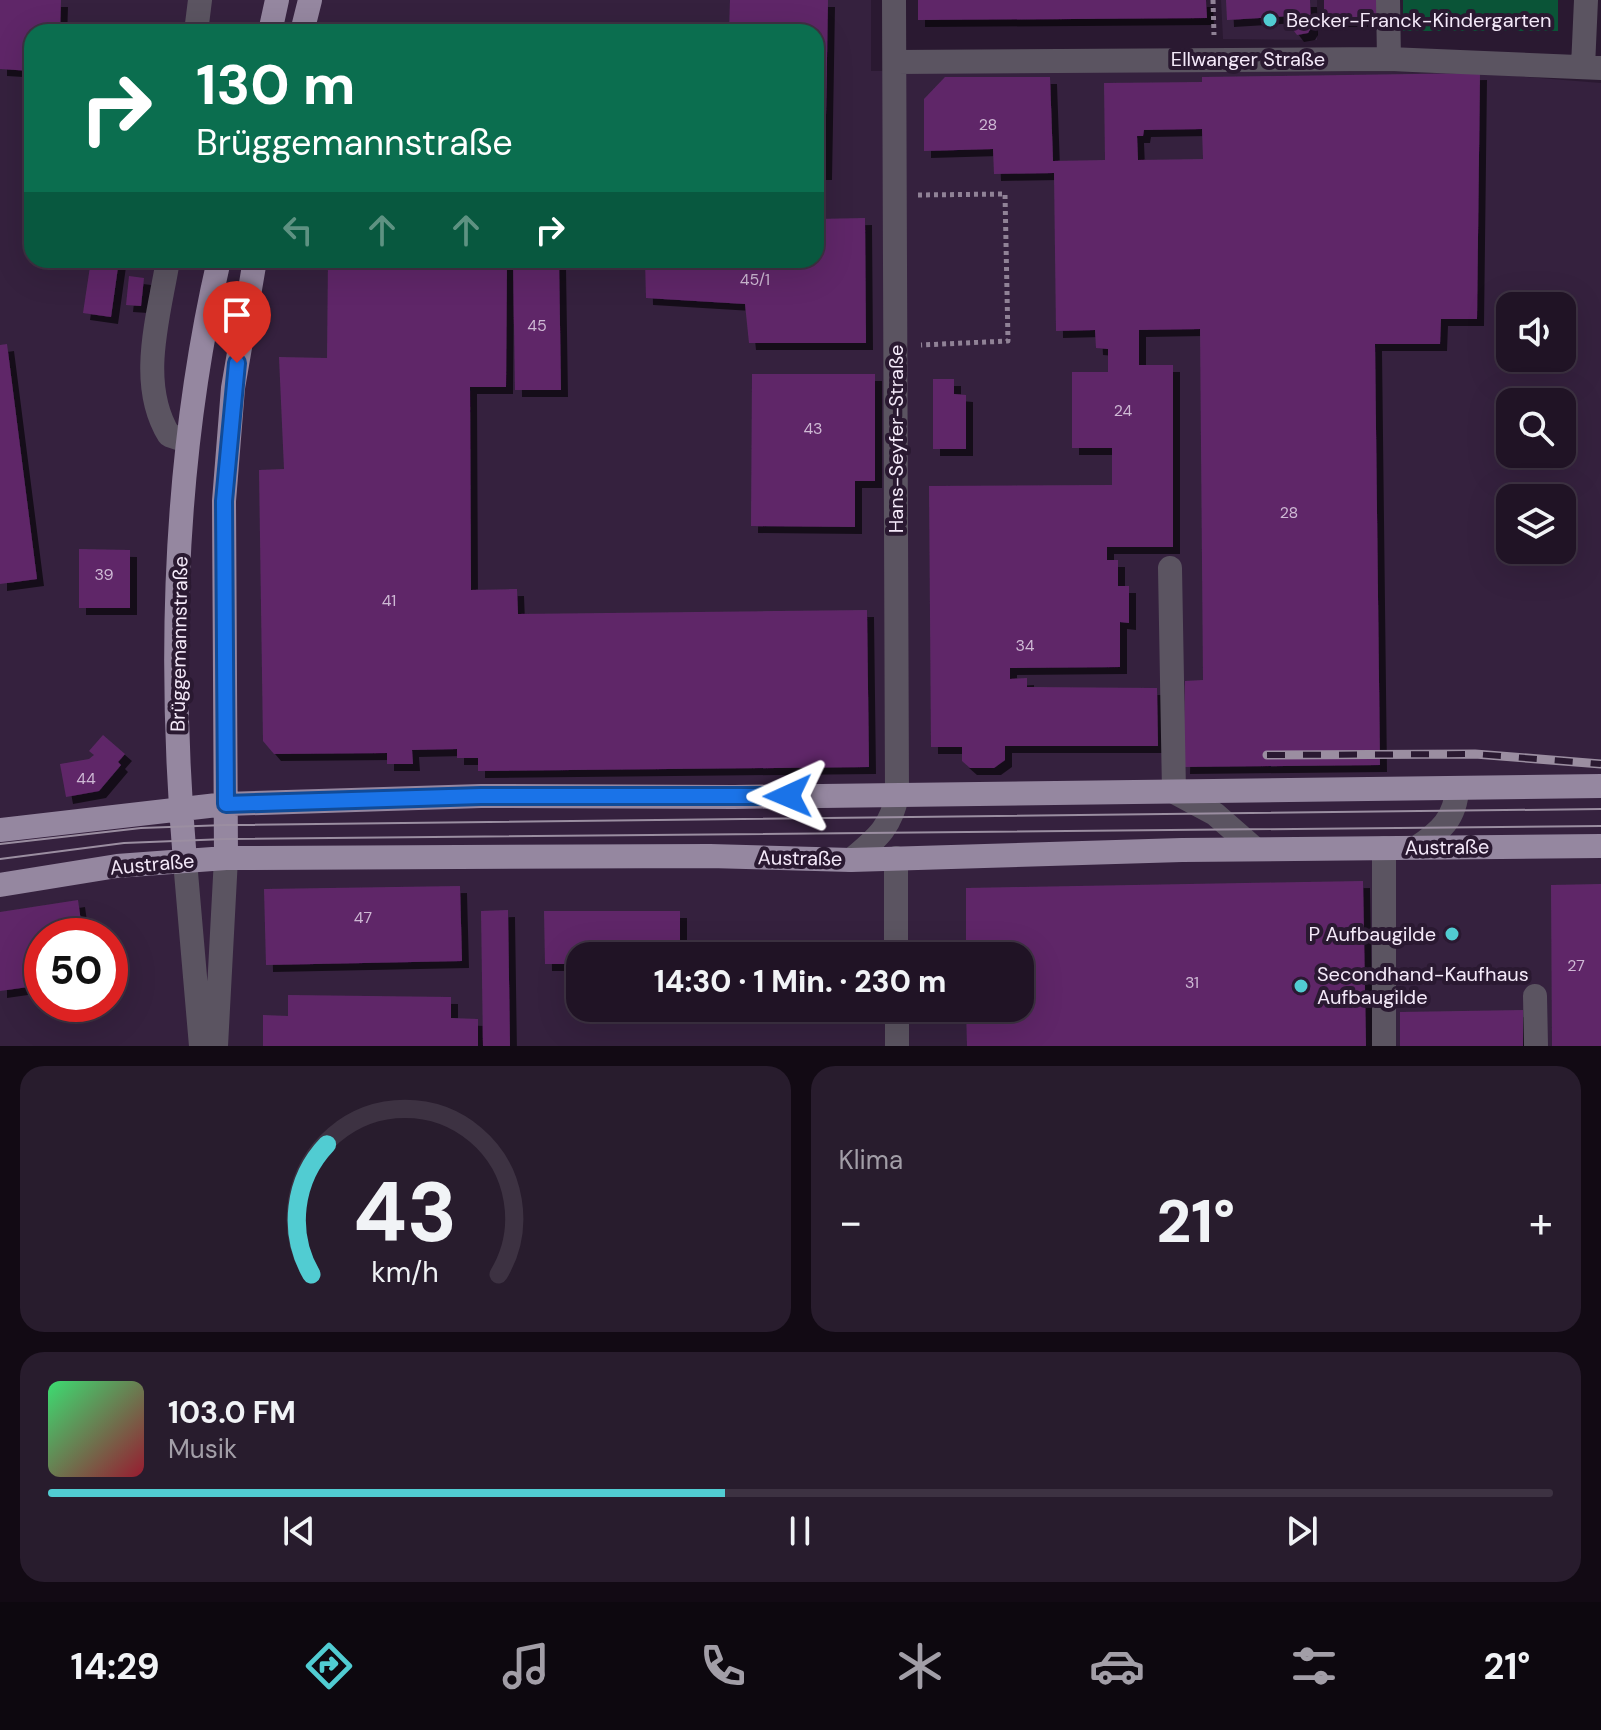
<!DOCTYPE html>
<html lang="de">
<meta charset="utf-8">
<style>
body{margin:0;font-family:"DM Sans",sans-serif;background:#281c2d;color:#f1f3f6;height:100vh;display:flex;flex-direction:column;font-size:30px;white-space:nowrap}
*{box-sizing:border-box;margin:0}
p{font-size:26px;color:#a29ea7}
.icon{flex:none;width:44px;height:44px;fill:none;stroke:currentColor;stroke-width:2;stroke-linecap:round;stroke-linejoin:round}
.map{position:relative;height:1046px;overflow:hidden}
.details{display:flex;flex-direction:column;gap:20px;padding:20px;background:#120a14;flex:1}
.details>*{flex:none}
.hud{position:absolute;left:24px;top:24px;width:800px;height:244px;border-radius:24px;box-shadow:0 8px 32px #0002,0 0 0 2px #3d3242;background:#0b6e4f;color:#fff;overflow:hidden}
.fabs{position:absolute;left:1496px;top:292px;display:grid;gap:16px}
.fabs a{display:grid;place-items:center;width:80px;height:80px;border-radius:16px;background:#201325;box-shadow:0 8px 32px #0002,0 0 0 2px #3d3242;font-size:40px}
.speed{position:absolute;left:24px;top:918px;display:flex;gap:16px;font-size:40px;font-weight:700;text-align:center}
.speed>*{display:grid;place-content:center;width:104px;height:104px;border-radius:50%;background:#201325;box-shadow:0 8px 32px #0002,0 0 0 2px #3d3242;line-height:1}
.speed .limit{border:12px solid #d22;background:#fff;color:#111}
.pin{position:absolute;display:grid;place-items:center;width:68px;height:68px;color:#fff;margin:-82px -34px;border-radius:50% 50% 50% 0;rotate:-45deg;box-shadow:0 0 8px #0007}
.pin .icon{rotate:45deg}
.me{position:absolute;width:88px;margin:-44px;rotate:269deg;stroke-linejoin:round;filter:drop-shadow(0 0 6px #0008)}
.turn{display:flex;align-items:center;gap:28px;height:168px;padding:0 40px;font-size:36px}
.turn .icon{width:104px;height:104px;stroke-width:2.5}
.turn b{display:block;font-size:56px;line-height:68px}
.lanes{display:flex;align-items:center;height:76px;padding:0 40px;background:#0003;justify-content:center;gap:40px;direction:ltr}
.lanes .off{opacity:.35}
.big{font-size:60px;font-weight:800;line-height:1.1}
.details .tile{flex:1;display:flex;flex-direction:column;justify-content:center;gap:12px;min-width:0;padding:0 28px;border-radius:24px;background:#281c2d}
.details .dial{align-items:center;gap:0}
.dial svg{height:208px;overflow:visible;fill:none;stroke:#3d3242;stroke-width:7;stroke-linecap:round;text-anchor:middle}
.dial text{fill:#f1f3f6;stroke:none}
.song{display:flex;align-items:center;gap:24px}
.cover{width:96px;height:96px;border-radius:12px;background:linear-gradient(135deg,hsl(140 70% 55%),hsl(350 70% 35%))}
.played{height:8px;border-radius:4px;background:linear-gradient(90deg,#51ccd2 45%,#3d3242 45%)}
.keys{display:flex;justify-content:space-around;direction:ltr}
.heat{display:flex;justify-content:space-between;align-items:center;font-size:44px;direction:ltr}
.details .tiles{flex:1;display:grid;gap:20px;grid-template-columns:1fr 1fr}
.tile:last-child{grid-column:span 2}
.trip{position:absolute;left:566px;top:942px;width:468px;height:80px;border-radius:24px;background:#201325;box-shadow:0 8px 32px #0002,0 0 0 2px #3d3242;font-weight:800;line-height:80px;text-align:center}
.tabs{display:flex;height:128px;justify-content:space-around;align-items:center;background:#0d080f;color:#a29ea7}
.tabs .icon{width:56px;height:56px}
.tabs .current{color:#51ccd2}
.tabs b{font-size:36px;color:#f1f3f6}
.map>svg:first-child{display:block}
.built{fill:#35213e;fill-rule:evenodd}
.green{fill:#0a5437}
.building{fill:#5e2867;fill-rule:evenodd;filter:url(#shadow)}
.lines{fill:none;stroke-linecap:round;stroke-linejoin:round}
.path{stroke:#908296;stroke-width:5;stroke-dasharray:4 4;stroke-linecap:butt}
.minor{stroke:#5b5461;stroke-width:24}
.major{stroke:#9587a0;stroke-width:24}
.tram{stroke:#9b8ea1;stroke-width:2}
.rail-casing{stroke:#9b8ea1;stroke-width:9}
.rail{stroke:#2a1931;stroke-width:6;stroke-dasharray:18;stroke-linecap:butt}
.route-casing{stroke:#114b97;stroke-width:20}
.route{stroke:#1a73e8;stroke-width:14}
.poi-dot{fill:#51ccd2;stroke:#2a1931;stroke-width:3}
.labels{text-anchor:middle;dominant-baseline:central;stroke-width:8;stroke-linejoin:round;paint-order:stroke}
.number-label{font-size:16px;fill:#ceb9d4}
.poi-label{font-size:20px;fill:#f4e9f9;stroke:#2a1931;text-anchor:start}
.street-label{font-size:20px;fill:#f4e9f9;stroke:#2a1931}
</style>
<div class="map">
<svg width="1601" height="1046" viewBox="0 0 1601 1046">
<defs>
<filter id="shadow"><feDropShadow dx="7" dy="7" stdDeviation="0" flood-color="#0009"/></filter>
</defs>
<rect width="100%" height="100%" fill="#2a1931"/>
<path class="built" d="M0 0H871V71L1392 72 1480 73 1601 83V1046H0ZM32 32H816V260H32ZM1510 306H1562V358H1510ZM1510 402H1562V454H1510ZM1510 498H1562V550H1510ZM42 936H110V1004H42ZM580 956H1020V1008H580Z
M1221 0H1317V40L1223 39Z"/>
<path class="green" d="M1403 0H1558V31H1403Z"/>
<path class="building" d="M0 0H61L60 32H32V71L0 69Z
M730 0H828L825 173H816V32H729Z
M918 0H1206L1207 18 918 20Z
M1226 0H1310L1311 28 1308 33 1297 35 1291 27V16L1227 20Z
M1324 0H1377V20H1324Z
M1480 73 1477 319H1441L1440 344H1375L1380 765 1183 767 1185 681 1203 680 1200 329 1139 330V365H1173V547H1107V560H1118V586H1129V623L1120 622V667L1010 668V679L1027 678V687L1157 688 1158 746H1005V760L994 768H970L962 761V747H931L929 486 1112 485V448H1072V372H1108V349L1096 348 1095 330 1056 331 1054 173 994 174 993 149 924 151V99L945 77H1050L1053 161 1105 160 1104 83 1202 82V77ZM1202 129 1203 159 1138 160 1137 136H1143L1144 130Z
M865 218 866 343H749L745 304 646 298 645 260H816V219Z
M91 260H119L111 317 83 313Z
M328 260H507L506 387H470L471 590 517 589 518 614 867 610 869 767 478 771V758H457V749L412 750 413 764H387V753L274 754 263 741 259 470 284 469 279 357 327 358Z
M513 260H559L561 390H515Z
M129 276 144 278 141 306 126 305Z
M7 344 37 579 0 584V345Z
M752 374H875V481H855V527L751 526Z
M933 379H954V394L966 395V449H933Z
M79 549 130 550V608H79Z
M103 735 125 754 118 762 121 765 99 791 66 797 60 764 89 759 94 755 89 751Z
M1363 881 1366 1046H967L966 1008H1020V956H966V888Z
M1601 884V1046H1552L1551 885Z
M460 886 462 961 266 965 264 889Z
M78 900 83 936H42V985L0 991V912Z
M508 910 510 1046H483L481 911Z
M544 911H680V956H580V964H545Z
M288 995 451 997V1018L478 1019V1046H263V1015L288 1016Z
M1523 1010V1046H1400V1012Z"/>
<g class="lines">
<path class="path" d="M1213 0 1214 35
M918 195 1005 194 1008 341 921 345"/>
<path class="minor" d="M1388 0 1389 59
M196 32 200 0
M895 62 1389 59 1601 68
M1583 67 1586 0
M168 260C159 316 137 383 169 435L187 441
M1170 568 1174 792 1215 814 1255 849
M1384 848V1046
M1416 848C1440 832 1456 818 1457 788
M896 858V956
M851 860C876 839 892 827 897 794L894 0
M185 861 201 1046
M1535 996 1536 1046
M897 1008V1046
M216 1046 226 858"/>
<path class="major" d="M270 32 277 0
M302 32 310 0
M0 830 226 804 481 796 734 797 1601 786
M226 858 224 501 233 388 255 260
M185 861C168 662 174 455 219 260
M0 885 117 866 226 858 710 856 851 860 1182 850 1601 846"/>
<path class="tram" d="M0 844 141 828 226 825 1601 809
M0 859 124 843 226 839 1601 826"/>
<g class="rail-casing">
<path id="rail" d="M1267 755 1475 754 1601 764"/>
</g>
<use href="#rail" class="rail"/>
</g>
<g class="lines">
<g class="route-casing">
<path id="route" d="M237 363 224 501 226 804 481 796H788"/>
</g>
<use href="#route" class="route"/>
</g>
<g class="poi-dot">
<circle cx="1270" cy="20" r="8"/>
<circle cx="1452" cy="934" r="8"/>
<circle cx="1301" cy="986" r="8"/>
</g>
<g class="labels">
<g class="number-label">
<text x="988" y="124">28</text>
<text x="755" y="279">45/1</text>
<text x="537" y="325">45</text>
<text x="1123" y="410">24</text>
<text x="813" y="428">43</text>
<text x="1289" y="512">28</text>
<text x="104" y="574">39</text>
<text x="389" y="600">41</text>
<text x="1025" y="645">34</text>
<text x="86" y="778">44</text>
<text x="363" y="917">47</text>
<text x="1576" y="965">27</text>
<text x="1192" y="982">31</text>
</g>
<g class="poi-label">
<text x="1286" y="20">Becker-Franck-Kindergarten</text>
<text x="1436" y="934" text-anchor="end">P Aufbaugilde</text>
<text x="1317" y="974">Secondhand-Kaufhaus<tspan x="1317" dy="23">Aufbaugilde</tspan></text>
</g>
<g class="street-label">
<text x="1248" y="59">Ellwanger Straße</text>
<text transform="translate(896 439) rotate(-90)">Hans-Seyfer-Straße</text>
<text transform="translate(179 644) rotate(-89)">Brüggemannstraße</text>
<text transform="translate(1447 847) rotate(-1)">Austraße</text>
<text transform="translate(800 858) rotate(1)">Austraße</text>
<text transform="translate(152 864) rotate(-5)">Austraße</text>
</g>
</g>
</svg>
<div class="fabs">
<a><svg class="icon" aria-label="sound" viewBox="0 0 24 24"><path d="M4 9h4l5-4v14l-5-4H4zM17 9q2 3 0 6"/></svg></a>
<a><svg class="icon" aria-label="search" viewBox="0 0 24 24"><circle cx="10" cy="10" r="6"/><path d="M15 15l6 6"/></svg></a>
<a><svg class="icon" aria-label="layers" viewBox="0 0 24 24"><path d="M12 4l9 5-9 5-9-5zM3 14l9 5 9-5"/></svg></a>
</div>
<div class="speed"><div class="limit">50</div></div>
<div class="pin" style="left:237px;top:363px;background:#d93025"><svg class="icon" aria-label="arrive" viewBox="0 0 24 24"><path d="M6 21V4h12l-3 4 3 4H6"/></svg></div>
<svg class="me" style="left:788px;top:796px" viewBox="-20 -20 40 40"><path d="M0-17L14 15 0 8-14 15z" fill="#1a73e8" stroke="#fff" stroke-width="4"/></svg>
<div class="trip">14:30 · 1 Min. · 230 m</div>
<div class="hud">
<div class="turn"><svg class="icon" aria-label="right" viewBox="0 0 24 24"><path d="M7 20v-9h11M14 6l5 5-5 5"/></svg><div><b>130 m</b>Brüggemannstraße</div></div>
<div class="lanes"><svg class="icon off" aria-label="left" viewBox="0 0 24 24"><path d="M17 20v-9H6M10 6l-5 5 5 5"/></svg><svg class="icon off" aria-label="ahead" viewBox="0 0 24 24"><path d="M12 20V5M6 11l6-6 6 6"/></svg><svg class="icon off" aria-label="ahead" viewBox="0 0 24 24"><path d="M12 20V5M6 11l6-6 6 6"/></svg><svg class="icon" aria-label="right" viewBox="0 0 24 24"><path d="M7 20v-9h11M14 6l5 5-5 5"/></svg></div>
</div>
</div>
<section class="details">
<div class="tiles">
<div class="tile dial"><svg viewBox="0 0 100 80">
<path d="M14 69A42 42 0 1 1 86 69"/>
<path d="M14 69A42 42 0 0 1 20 19" stroke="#51ccd2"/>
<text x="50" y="56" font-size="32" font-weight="700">43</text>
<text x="50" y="72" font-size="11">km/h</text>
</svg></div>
<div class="tile"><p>Klima</p>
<div class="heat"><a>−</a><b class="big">21°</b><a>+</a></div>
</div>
<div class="tile">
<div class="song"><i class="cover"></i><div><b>103.0 FM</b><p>Musik</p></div></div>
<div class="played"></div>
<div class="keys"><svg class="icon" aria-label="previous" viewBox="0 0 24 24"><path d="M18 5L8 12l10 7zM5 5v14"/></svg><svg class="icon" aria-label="pause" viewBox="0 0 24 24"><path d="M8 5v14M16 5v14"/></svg><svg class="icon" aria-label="next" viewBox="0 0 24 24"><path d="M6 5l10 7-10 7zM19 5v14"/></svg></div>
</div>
</div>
</section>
<nav class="tabs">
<b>14:29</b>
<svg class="icon current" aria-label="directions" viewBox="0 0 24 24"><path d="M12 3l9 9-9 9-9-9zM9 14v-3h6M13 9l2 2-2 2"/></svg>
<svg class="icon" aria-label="music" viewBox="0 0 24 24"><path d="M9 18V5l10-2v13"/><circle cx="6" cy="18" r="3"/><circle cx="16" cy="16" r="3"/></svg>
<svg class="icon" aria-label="phone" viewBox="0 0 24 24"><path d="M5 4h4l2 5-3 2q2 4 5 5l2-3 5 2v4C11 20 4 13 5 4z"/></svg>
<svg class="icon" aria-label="climate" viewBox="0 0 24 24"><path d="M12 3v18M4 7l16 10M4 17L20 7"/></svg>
<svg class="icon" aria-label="car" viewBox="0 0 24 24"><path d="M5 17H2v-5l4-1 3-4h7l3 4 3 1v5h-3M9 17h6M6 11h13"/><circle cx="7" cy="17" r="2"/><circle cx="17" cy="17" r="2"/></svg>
<svg class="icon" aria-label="filters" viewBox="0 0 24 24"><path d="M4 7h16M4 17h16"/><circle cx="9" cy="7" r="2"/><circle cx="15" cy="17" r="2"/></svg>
<b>21°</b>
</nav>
